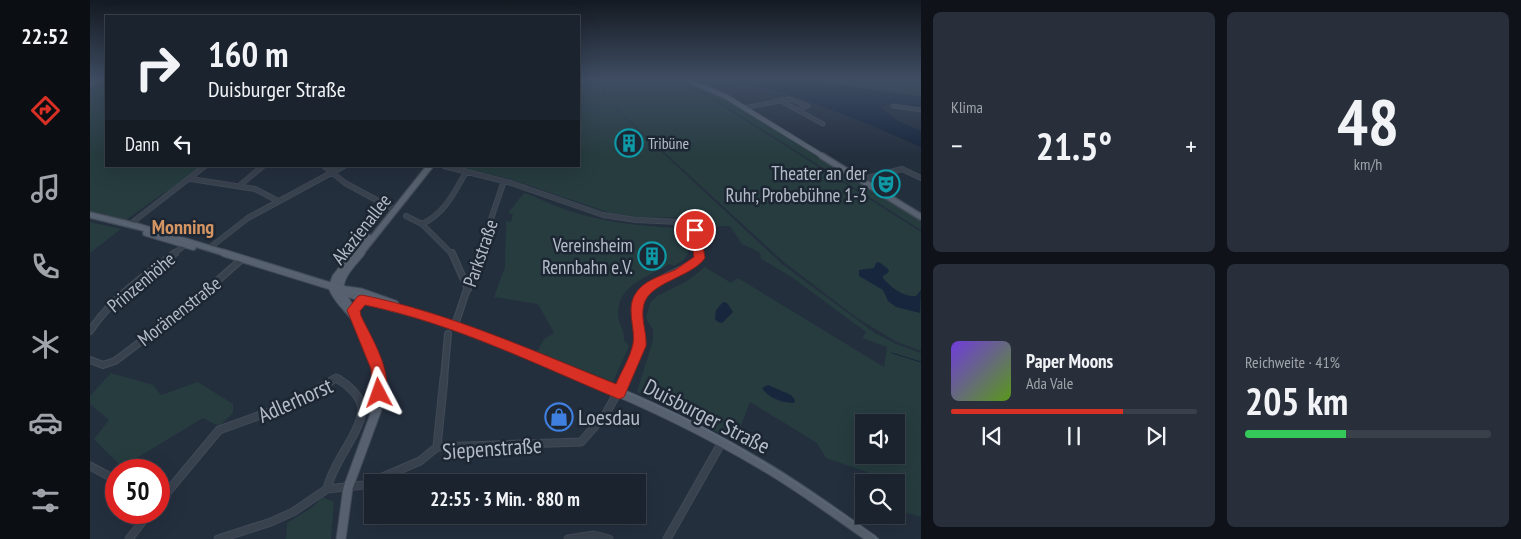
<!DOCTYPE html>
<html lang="de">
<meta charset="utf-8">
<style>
body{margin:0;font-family:"PT Sans Narrow",sans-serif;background:#282f3a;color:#f1f3f6;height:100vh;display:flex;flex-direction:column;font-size:19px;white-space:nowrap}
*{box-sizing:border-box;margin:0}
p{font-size:16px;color:#a0a4aa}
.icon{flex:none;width:28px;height:28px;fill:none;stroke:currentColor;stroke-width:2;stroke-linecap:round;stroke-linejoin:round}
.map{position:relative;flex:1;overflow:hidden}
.panel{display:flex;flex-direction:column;gap:12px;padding:12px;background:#0f1319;width:600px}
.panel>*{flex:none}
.hud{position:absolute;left:15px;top:15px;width:475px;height:152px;border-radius:0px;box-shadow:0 5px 20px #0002,0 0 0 1px #39404a;background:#1b232e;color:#f1f3f6;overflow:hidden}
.controls{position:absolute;left:765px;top:414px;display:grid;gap:10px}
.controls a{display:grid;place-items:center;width:50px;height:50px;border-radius:0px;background:#1b232e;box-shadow:0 5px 20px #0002,0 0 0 1px #39404a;font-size:25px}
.speed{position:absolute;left:15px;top:459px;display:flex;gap:10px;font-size:25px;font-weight:700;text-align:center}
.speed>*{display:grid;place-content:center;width:65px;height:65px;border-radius:50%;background:#1b232e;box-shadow:0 5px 20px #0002,0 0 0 1px #39404a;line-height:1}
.speed .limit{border:8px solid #d22;background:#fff;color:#111}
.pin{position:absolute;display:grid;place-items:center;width:42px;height:42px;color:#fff;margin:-21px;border:2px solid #fff;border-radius:50%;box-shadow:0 1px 5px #0007}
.me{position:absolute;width:55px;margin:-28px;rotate:356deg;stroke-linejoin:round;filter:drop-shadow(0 0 4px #0008)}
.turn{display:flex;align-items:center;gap:18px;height:105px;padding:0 20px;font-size:22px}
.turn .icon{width:65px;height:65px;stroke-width:2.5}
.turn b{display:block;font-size:35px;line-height:42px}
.then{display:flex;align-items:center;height:48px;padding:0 20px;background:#0003;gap:10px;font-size:19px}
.big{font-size:38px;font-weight:800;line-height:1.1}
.panel .tile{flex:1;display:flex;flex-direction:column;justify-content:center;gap:8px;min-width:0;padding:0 18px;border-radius:8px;background:#282f3a}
.panel .dial{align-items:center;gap:0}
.dial b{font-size:65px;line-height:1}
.song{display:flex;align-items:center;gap:15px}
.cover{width:60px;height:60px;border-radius:8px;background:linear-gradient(135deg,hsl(260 70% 55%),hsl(90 70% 35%))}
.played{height:5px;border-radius:2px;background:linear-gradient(90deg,#d93025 70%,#39404a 70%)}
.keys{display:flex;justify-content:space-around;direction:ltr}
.heat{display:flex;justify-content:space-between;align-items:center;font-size:28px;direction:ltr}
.charge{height:8px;border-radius:4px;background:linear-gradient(90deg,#34c759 41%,#39404a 0)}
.panel .tiles{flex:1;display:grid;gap:12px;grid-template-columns:repeat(2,1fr)}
.trip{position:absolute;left:274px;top:474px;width:282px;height:50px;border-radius:0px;background:#1b232e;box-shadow:0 5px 20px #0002,0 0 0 1px #39404a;font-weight:800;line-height:50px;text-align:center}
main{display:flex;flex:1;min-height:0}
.tabs{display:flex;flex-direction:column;width:90px;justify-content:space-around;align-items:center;background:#0b0e12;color:#a0a4aa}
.tabs .icon{width:35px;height:35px}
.tabs .selected{color:#d93025}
.tabs b{font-size:22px;color:#f1f3f6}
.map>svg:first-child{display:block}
.green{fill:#263c3f;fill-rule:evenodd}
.water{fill:#17263c}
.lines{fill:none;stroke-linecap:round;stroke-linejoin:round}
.stream{stroke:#17263c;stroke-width:1}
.minor-far3-casing{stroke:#414a57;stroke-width:5}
.minor-far2-casing{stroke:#414a57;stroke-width:6}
.minor-far1-casing{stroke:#414a57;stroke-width:8}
.minor-casing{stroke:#414a57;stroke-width:9}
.major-far3-casing{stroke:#414a57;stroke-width:6}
.major-far2-casing{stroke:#414a57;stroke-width:8}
.major-far1-casing{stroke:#414a57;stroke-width:9}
.major-casing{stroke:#414a57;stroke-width:11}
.minor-far3{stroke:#38414e;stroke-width:3}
.minor-far2{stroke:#38414e;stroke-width:4.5}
.minor-far1{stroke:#38414e;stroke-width:5.5}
.minor{stroke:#38414e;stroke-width:7}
.major-far3{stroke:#56606e;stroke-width:4.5}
.major-far2{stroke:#56606e;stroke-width:5.5}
.major-far1{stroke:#56606e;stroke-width:7}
.major{stroke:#56606e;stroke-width:9}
.tram-far1{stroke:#5a6575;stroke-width:1}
.tram{stroke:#5a6575;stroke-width:2}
.route{fill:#d93025;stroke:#8d1f18}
.labels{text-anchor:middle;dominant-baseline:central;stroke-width:5;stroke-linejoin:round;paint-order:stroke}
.far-poi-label{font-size:16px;fill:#b4bcc9;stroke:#1d2633;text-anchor:start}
.poi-label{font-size:19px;fill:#b4bcc9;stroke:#1d2633;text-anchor:end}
.street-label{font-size:19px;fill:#b4bcc9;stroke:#1d2633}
.neighbourhood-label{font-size:20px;font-weight:bold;fill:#d59563;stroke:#1d2633}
.near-street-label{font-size:22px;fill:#b4bcc9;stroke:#1d2633}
.near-poi-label{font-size:22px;fill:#b4bcc9;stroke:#1d2633;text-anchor:start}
</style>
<main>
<nav class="tabs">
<b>22:52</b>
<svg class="icon selected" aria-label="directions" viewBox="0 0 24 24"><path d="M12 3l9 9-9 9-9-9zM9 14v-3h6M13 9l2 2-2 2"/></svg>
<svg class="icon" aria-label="music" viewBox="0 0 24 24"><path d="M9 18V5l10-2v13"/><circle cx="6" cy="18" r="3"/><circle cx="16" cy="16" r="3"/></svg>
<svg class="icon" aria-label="phone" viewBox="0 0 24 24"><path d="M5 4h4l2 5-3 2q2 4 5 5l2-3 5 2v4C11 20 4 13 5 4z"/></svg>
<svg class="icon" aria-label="climate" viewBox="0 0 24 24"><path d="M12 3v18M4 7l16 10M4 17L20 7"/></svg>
<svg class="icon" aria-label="car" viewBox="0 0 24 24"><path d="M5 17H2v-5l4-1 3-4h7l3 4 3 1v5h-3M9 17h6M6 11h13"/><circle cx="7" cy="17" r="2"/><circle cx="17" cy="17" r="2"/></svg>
<svg class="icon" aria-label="filters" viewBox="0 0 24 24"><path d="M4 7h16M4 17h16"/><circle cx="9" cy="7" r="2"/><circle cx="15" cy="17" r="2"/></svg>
</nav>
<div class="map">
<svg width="831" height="539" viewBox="0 0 831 539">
<rect width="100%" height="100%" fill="#242f3e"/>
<path class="green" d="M10 80H16V166H113L80 192H75L36 220 0 211V87Z
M489 80H522L513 90 515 99 692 264 785 333 806 344 831 353V517L806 510V482H778L777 472 736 458 727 443 660 402 645 441 547 392 563 340V330L556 318 560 303 567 296 597 281 615 267 641 283 648 278 794 367 797 347 772 338 776 332 703 278 670 258 671 256 669 252 652 244 640 226H611L607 221 595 217 553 218 520 213 420 179 366 166H489ZM774 422H806V455H774Z
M525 80H592L627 94 831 221V230L613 92 591 83 611 92 831 232V351L807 342 767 318 695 263 517 100 515 90Z
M719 80H807L831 83V96Z
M434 193C445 196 455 202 466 206 505 221 545 226 586 228L593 236 594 246 598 247C599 258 592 261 584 266L579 264C559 278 528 283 528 314 528 323 535 331 534 340L539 346 523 382 447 352 454 339 464 333 448 304 404 297 415 267 416 221 421 222 423 214 418 213Z
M0 222 31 229 0 253Z
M21 373 63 385 71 395 108 382 143 404V413L129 426 113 418 32 467 4 439 19 420 0 404V396Z
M233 497 244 502 241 539H196L197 523 221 508Z"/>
<path class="water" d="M638 80H710L831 97V108L807 104 795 105 792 109 808 121 831 131V147C768 120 706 92 638 80Z
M789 262 798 269 799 272 793 276V278C800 287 815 298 826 296L831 290 830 313 806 307 798 301 793 290 769 276V270L784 268 786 263Z
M633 302 637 303 643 312 632 323 628 322 625 319 626 310Z
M678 385 701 395 705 400 704 403C693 403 678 398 672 388Z"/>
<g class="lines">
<path class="stream" d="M802 353 831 362"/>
<g class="minor-far3-casing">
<path id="minor-far3" d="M691 101 733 124
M803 106 831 110
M654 108 699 99 718 106 707 110"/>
</g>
<g class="minor-far2-casing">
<path id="minor-far2" d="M234 166 255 183 305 210
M354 166 421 183 513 215 546 220 589 222 601 225 605 230 609 254
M101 179 165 189 188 201
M770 180 812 169 831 178
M149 186 173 166
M316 216 332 224 362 254
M332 224C355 213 364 193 376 172
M39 225 115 166
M118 249 158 218 254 166
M83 254 98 243
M389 254 414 181"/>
</g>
<g class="minor-far1-casing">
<path id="minor-far1" d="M362 253 378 289
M365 325 389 253
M0 331C22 298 54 276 85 253
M0 360 13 365 25 361 102 303 152 259
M244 379H249
M354 379 358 334
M535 379C541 367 549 353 550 340 551 322 542 303 557 289 572 275 594 271 610 258L609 253"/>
</g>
<g class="minor-casing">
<path id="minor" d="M347 447 354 378
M0 466 26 480
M237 489C243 462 269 435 272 411 273 397 257 384 246 378
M69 502 129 430 204 403 246 378
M39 539 60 512
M128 539 181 522 203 512 237 489 274 485 330 461 347 447 491 442 515 415 536 378
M478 539 504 535 519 539
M577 539 632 442"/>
</g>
<g class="major-far3-casing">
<path id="major-far3" d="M597 80 635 96 734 157
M0 85 7 80"/>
</g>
<g class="major-far2-casing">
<path id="major-far2" d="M732 156 831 217
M0 215 50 227 138 254
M56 233 103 247
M264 254 278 237
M270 254 340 166"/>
</g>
<g class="major-far1-casing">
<path id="major-far1" d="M134 253 250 289 271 292 305 304
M242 287C247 301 259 309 267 321 279 337 287 360 289 379
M242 287 246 277 265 253
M250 289C280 304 313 309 344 319 397 337 447 358 498 379
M250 289C250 275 262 264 271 253
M250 289 264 315"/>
</g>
<g class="major-casing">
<path id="major" d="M495 378C556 403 615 431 672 465 710 487 746 514 782 539
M251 539 258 488 287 409 289 378"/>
</g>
<use href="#minor-far3" class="minor-far3"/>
<use href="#minor-far2" class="minor-far2"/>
<use href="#minor-far1" class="minor-far1"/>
<use href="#minor" class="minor"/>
<use href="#major-far3" class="major-far3"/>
<use href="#major-far2" class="major-far2"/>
<use href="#major-far1" class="major-far1"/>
<use href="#major" class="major"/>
<path class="tram-far1" d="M0 214 120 248 366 323 505 379"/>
<path class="tram" d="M502 378C541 394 580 410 617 430 677 462 733 500 788 539"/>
</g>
<linearGradient id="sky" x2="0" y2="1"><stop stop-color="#141a22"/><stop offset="0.51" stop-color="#3f4d63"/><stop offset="1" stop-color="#3f4d63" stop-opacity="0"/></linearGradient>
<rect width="831" height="156" fill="url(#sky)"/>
<path class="route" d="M605 226 610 230 615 258C602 277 560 282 554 304 550 318 557 332 556 346L534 397 529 399 524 397C443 363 362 323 275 305L270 311 271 316C281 337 305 375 294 398L289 399 284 398 282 393 281 369 257 310 268 296 272 295C360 313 443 351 526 384 531 372 540 358 543 344 546 325 533 305 550 288 559 279 573 275 585 270 591 266 598 261 604 257L600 230Z"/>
<defs>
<g id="building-ring" transform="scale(1.4375)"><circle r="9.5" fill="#1d2633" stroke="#0f9aa8" stroke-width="1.5"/><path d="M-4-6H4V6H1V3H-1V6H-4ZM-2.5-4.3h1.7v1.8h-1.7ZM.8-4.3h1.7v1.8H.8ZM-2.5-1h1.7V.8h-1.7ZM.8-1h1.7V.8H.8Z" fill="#0f9aa8"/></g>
<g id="theatre-ring" transform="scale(1.4375)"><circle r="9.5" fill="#1d2633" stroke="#0f9aa8" stroke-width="1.5"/><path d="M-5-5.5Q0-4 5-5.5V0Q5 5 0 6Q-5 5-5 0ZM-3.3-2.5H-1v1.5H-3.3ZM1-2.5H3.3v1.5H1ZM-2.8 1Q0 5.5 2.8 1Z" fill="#0f9aa8"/></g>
<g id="shop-ring" transform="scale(1.4375)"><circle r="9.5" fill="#1d2633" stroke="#3f7fe0" stroke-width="1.5"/><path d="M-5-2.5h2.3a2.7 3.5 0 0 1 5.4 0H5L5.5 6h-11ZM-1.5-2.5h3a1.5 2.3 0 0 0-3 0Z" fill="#3f7fe0"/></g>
</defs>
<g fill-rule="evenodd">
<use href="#building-ring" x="539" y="143"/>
<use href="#theatre-ring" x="796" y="184"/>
<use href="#building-ring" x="562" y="256"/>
<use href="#shop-ring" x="469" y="417"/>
</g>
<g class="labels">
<g class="far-poi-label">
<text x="558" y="143">Tribüne</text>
</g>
<g class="poi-label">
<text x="777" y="173">Theater an der<tspan x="777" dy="22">Ruhr, Probebühne 1-3</tspan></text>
<text x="543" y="245">Vereinsheim<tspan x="543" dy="22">Rennbahn e.V.</tspan></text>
</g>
<g class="street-label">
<text transform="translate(271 229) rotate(-52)">Akazienallee</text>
<text transform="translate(390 253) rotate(-71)">Parkstraße</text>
<text transform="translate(51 282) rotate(-40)">Prinzenhöhe</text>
<text transform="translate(89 311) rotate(-38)">Moränenstraße</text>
</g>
<g class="neighbourhood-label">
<text x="93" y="227">Monning</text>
</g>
<g class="near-street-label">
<text transform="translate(205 400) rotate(-24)">Adlerhorst</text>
<text transform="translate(617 416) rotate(27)">Duisburger Straße</text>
<text transform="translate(402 448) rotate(-4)">Siepenstraße</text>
</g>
<g class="near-poi-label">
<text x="488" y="417">Loesdau</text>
</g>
</g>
</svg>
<div class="controls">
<a><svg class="icon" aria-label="sound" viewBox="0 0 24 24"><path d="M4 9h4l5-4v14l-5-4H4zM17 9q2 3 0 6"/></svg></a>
<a><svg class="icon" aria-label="search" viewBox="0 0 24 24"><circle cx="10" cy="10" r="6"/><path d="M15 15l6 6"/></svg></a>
</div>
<div class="speed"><div class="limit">50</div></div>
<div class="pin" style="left:605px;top:230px;background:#d93025"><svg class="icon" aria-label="arrive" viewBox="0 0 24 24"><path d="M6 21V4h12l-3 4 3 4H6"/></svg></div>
<svg class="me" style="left:289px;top:393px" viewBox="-20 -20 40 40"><path d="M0-17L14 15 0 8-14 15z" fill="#d93025" stroke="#fff" stroke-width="4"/></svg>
<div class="trip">22:55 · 3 Min. · 880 m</div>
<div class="hud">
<div class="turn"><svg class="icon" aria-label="right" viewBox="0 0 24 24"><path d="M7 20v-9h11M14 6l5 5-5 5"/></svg><div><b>160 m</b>Duisburger Straße</div></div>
<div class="then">Dann<svg class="icon" aria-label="left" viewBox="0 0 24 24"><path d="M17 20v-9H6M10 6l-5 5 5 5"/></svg></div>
</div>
</div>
<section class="panel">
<div class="tiles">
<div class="tile"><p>Klima</p>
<div class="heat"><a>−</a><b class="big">21.5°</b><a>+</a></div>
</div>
<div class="tile dial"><b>48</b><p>km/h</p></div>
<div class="tile">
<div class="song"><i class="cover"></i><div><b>Paper Moons</b><p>Ada Vale</p></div></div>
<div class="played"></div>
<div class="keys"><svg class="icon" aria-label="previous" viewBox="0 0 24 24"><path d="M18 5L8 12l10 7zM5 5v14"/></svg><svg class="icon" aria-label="pause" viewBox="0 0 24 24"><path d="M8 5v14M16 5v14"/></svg><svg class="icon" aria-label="next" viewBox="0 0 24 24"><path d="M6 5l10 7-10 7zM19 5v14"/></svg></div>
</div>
<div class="tile"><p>Reichweite · 41%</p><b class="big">205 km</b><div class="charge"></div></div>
</div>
</section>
</main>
